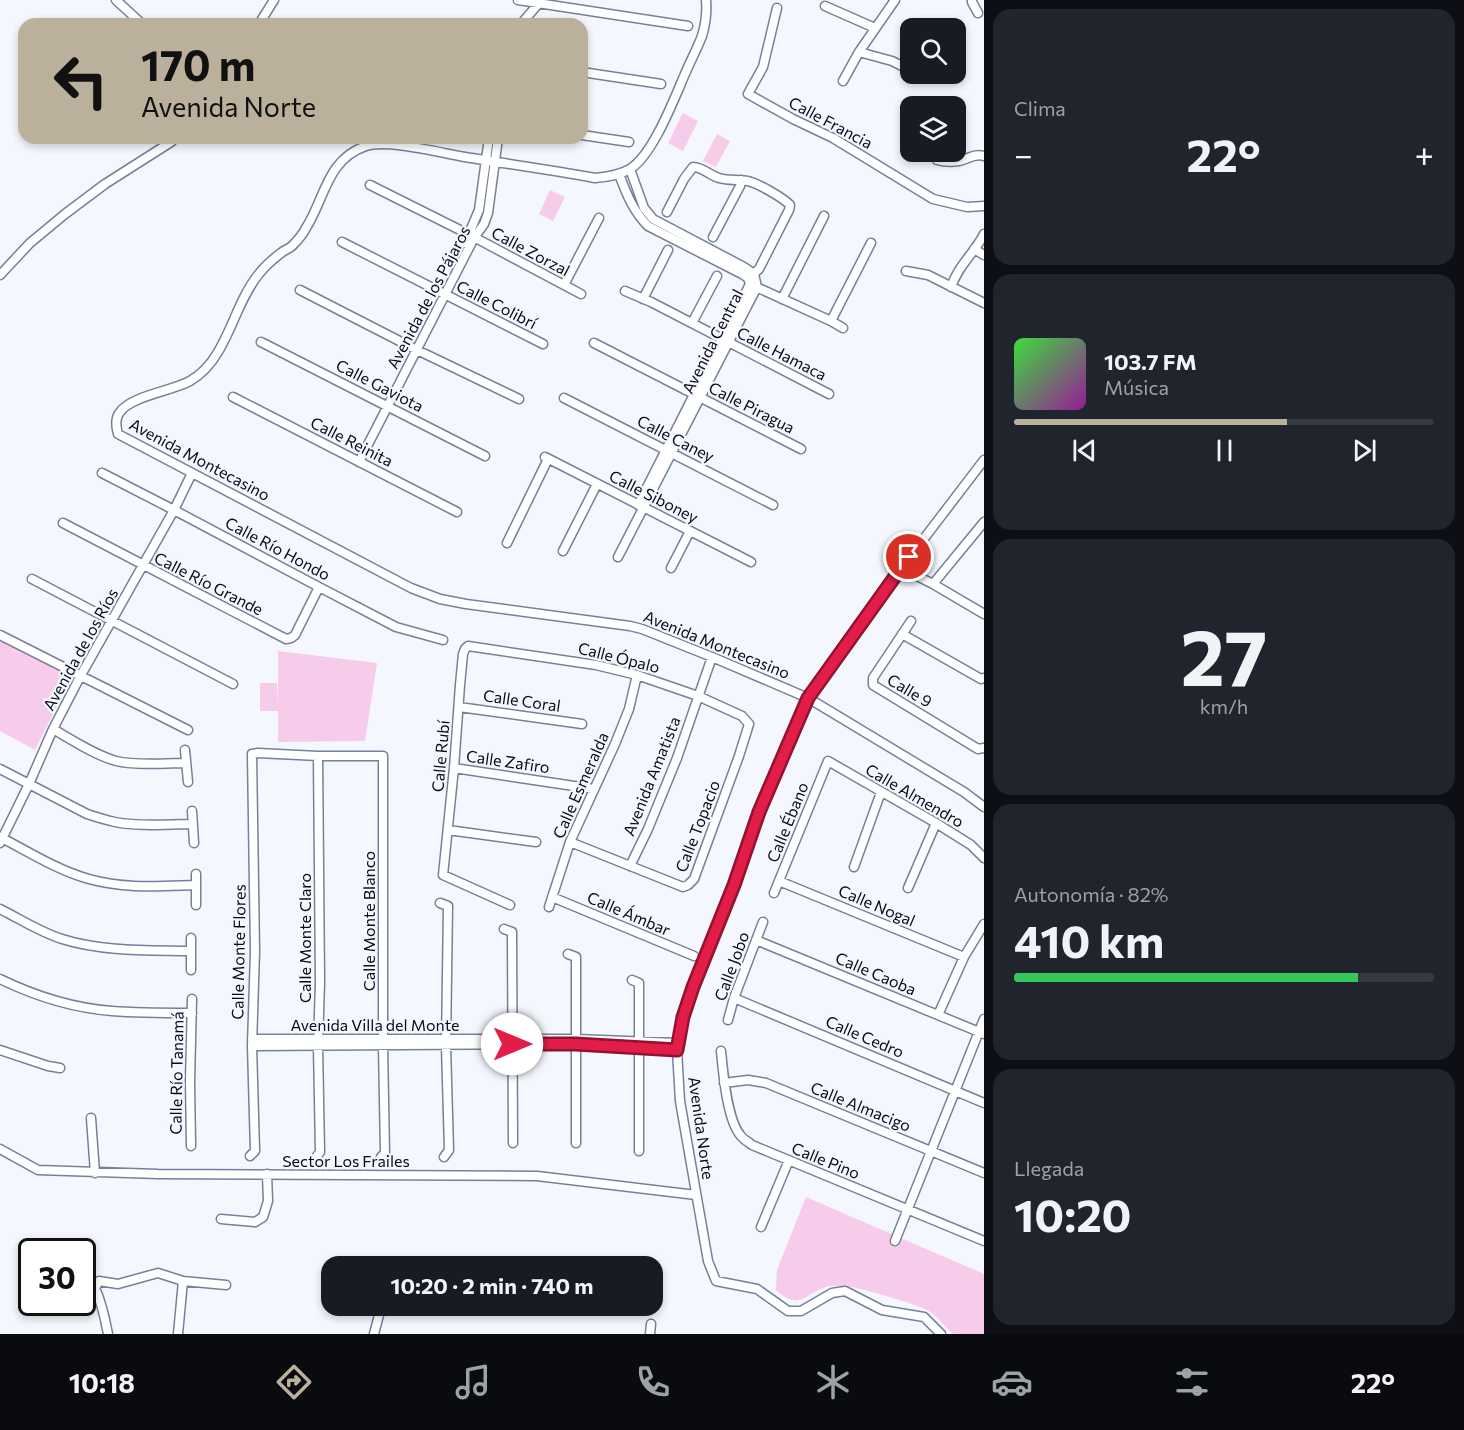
<!DOCTYPE html>
<html lang="es">
<meta charset="utf-8">
<style>
body{margin:0;font-family:Commissioner,sans-serif;background:#20242c;color:#f1f3f6;height:100vh;display:flex;flex-direction:column;font-size:22px;white-space:nowrap}
*{box-sizing:border-box;margin:0}
p{font-size:20px;color:#9ea1a6}
.icon{flex:none;width:33px;height:33px;fill:none;stroke:currentColor;stroke-width:2;stroke-linecap:round;stroke-linejoin:round}
.map{position:relative;flex:1;overflow:hidden}
.sheet{display:flex;flex-direction:column;gap:9px;padding:9px;background:#0d0f14;width:480px}
.sheet>*{flex:none}
.banner{position:absolute;left:18px;top:18px;width:570px;height:126px;border-radius:18px;box-shadow:0 3px 9px #0003;background:#bab09c;color:#111;overflow:hidden}
.controls{position:absolute;left:900px;top:18px;display:grid;gap:12px}
.controls a{display:grid;place-items:center;width:66px;height:66px;border-radius:12px;background:#171b24;box-shadow:0 3px 9px #0003;font-size:30px}
.speed{position:absolute;left:18px;top:1238px;display:flex;gap:12px;font-size:30px;font-weight:700;text-align:center}
.speed>*{display:grid;place-content:center;width:78px;height:78px;border-radius:50%;background:#171b24;box-shadow:0 3px 9px #0003;line-height:1}
.speed .limit{border:3px solid #111;border-radius:9px;background:#fff;color:#111}
.pin{position:absolute;display:grid;place-items:center;width:51px;height:51px;color:#fff;margin:-26px;border:3px solid #fff;border-radius:50%;box-shadow:0 2px 6px #0007}
.me{position:absolute;width:66px;margin:-33px;rotate:90deg;stroke-linejoin:round;filter:drop-shadow(0 0 4px #0008)}
.turn{display:flex;align-items:center;gap:21px;height:126px;padding:0 24px;font-size:27px}
.turn .icon{width:78px;height:78px;stroke-width:2.5}
.turn b{display:block;font-size:42px;line-height:51px}
.big{font-size:45px;font-weight:700;line-height:1.1}
.sheet .card{flex:1;display:flex;flex-direction:column;justify-content:center;gap:9px;min-width:0;padding:0 21px;border-radius:18px;background:#20242c}
.sheet .dial{align-items:center;gap:0}
.dial b{font-size:78px;line-height:1}
.song{display:flex;align-items:center;gap:18px}
.cover{width:72px;height:72px;border-radius:9px;background:linear-gradient(135deg,hsl(120 70% 55%),hsl(300 70% 35%))}
.played{height:6px;border-radius:3px;background:linear-gradient(90deg,#bab09c 65%,#363941 65%)}
.keys{display:flex;justify-content:space-around;direction:ltr}
.heat{display:flex;justify-content:space-between;align-items:center;font-size:33px;direction:ltr}
.charge{height:9px;border-radius:4px;background:linear-gradient(90deg,#34c759 82%,#363941 0)}
.trip{position:absolute;left:321px;top:1256px;width:342px;height:60px;border-radius:18px;background:#171b24;box-shadow:0 3px 9px #0003;font-weight:700;line-height:60px;text-align:center}
.tab-bar{display:flex;height:96px;justify-content:space-around;align-items:center;background:#090b0e;color:#9ea1a6}
.tab-bar .icon{width:42px;height:42px}
.tab-bar .current{color:#bab09c}
.tab-bar b{font-size:27px;color:#f1f3f6}
main{display:flex;flex:1;min-height:0}
.map>svg:first-child{display:block}
.green{fill:#f7cbea}
.lines{fill:none;stroke-linecap:round;stroke-linejoin:round}
.minor-casing{stroke:#75819b;stroke-width:11}
.minor{stroke:#fff;stroke-width:8}
.route-casing{stroke:#92132f;stroke-width:15}
.route{stroke:#e11d48;stroke-width:10}
.labels{text-anchor:middle;dominant-baseline:central;stroke-width:4.5;stroke-linejoin:round;paint-order:stroke}
.street-label{font-size:16px;fill:#080b15;stroke:#f4f7fd}
</style>
<main>
<div class="map">
<svg width="984" height="1334" viewBox="0 0 984 1334">
<rect width="100%" height="100%" fill="#f4f7fd"/>
<path class="green" d="M683 113 698 121 683 151 668 143Z
M717 134 730 141 716 167 703 161Z
M550 190 565 197 553 221 539 214Z
M0 638 73 674 35 750 0 731Z
M278 651 377 663 365 741 278 742V711H260V683H277L278 707Z
M806 1197 984 1274V1334H953C945 1327 938 1317 929 1311 920 1305 855 1286 844 1286 838 1286 831 1285 826 1287 803 1295 799 1311 776 1290L777 1270Z"/>
<g class="lines">
<g class="minor-casing">
<path id="minor" d="M116 0 142 24
M518 0 688 26
M706 0C707 11 705 26 702 36 697 49 690 62 685 74 674 99 653 155 630 169 620 175 607 177 595 178 552 170 508 164 465 157 441 153 387 139 366 146 327 159 325 198 306 228 303 234 297 241 292 246 289 249 284 250 281 253 273 259 264 267 258 275 240 298 233 327 218 352 211 364 202 374 190 381 172 391 131 396 120 412 115 418 116 427 118 434L411 588 440 599 466 604 630 626 642 629 712 657 808 698 964 792 984 807
M972 0V2L978 13
M825 6 875 28
M777 8 763 67 748 94 793 119 833 138 933 199 967 207 984 206
M259 24 274 0
M521 24 540 2
M859 52 892 61 910 70
M582 72 661 84
M922 74H928
M843 81 859 52 895 0
M582 135 629 142
M937 160C944 162 952 162 959 161 968 159 975 153 984 156
M619 174C626 193 633 211 648 226L742 274 748 278 750 284 638 505
M370 185 470 235 581 294
M667 212 684 179 693 167C702 167 710 175 719 178 729 181 739 179 748 181 759 184 782 197 790 205L789 210 759 269 751 276
M713 237 740 186 741 180
M342 242 543 344
M465 243 479 210 489 138
M974 249 984 255
M906 271 928 275 984 303
M0 275 30 243 65 214 105 184 171 142 175 138
M564 285 599 218
M754 286 831 321 843 328
M951 287C959 264 974 254 984 234
M300 290 417 350 519 399
M625 291 651 302 829 394
M643 299 668 250
M782 299 824 216
M831 321 871 243
M692 323 717 276
M261 342 485 456
M594 343 801 449
M233 397 457 512
M564 398 773 505
M545 457 751 562
M359 462 474 238 484 224 488 213 498 138
M102 473 174 510 319 587 396 627 443 640
M63 523 286 639 291 638 295 635 319 587
M507 543 548 459
M563 551 597 484
M618 557 757 287 754 274 744 267 653 219 644 208 630 169
M671 568 690 531
M913 574 933 584 984 614
M32 579 233 684
M933 584 984 522
M911 621 873 678V685L978 749 984 748
M902 634 981 679 984 678
M0 635 188 730
M459 707 582 724
M53 729C72 740 95 755 116 761 139 766 163 763 186 763
M185 750 188 782
M454 768 594 789
M0 769 87 814C96 817 106 820 115 822 140 827 168 824 193 824
M192 811 194 843
M448 830 536 842
M0 837C29 852 57 870 89 879 124 889 160 886 196 885
M0 843 29 784 53 729 81 675 174 510 192 473
M630 866 648 829 677 758 712 657
M854 867 881 792
M779 881 964 957
M908 888 936 823
M774 893 828 761 936 823 971 845 984 858
M552 897 694 956
M440 903 448 906 446 1046 449 1150 444 1157
M196 905V874
M510 905 443 875 454 768 460 685 463 654 465 649 468 646 596 665 637 675 698 696 742 716 749 724 739 756 694 879 688 885 683 887 570 842
M549 907 570 842 615 744 629 709 637 675
M0 909C20 919 40 932 62 939 104 952 148 950 191 951
M504 929 512 932 513 1143
M756 940 984 1034
M568 954 576 957V1143
M191 970V938
M0 979C35 996 73 1008 112 1011 138 1013 165 1013 192 1013
M632 980 639 983V1151
M734 998 984 1103
M938 1015 964 957 984 924
M728 1020 734 998 763 922
M252 1039H576L678 1043
M606 1045 677 1050
M252 1046 539 1044
M0 1050 48 1066 60 1068
M721 1051C723 1072 727 1121 741 1136 744 1140 749 1142 752 1145L984 1241
M724 1083 748 1080 766 1083 984 1173
M91 1118 95 1173
M191 1146 190 1081 192 999
M0 1149 38 1170 158 1174 537 1176 696 1195
M250 1156 255 1151 252 1046 255 951 252 754 258 753 318 756H383V1046L385 1153 381 1157
M317 1156 320 1152 318 1046 320 982 318 756
M221 1219 255 1222 263 1217 268 1201 267 1174
M761 1227 789 1160
M895 1241 984 1019
M108 1334C105 1318 102 1303 95 1288L99 1281 118 1284 158 1273 183 1281 226 1285
M178 1334 183 1281
M374 1334 379 1315
M650 1334 651 1324
M941 1334 924 1317 882 1310 845 1291 832 1293 801 1311H788L757 1289 716 1281 708 1261 680 1101 677 1050 686 1005 734 885 759 812 808 698 903 566 984 460"/>
</g>
<use href="#minor" class="minor"/>
</g>
<g class="lines">
<g class="route-casing">
<path id="route" d="M512 1044H576L677 1050 683 1017 693 987 734 885 759 812 808 698 909 557"/>
</g>
<use href="#route" class="route"/>
</g>
<g class="labels">
<g class="street-label">
<text transform="translate(831 122) rotate(28)">Calle Francia</text>
<text transform="translate(531 251) rotate(28)">Calle Zorzal</text>
<text transform="translate(428 297) rotate(-62)">Avenida de los Pájaros</text>
<text transform="translate(497 304) rotate(27)">Calle Colibrí</text>
<text transform="translate(712 341) rotate(-63)">Avenida Central</text>
<text transform="translate(782 353) rotate(27)">Calle Hamaca</text>
<text transform="translate(380 385) rotate(27)">Calle Gaviota</text>
<text transform="translate(752 407) rotate(27)">Calle Piragua</text>
<text transform="translate(676 438) rotate(27)">Calle Caney</text>
<text transform="translate(352 441) rotate(27)">Calle Reinita</text>
<text transform="translate(200 459) rotate(28)">Avenida Montecasino</text>
<text transform="translate(654 496) rotate(27)">Calle Siboney</text>
<text transform="translate(278 548) rotate(28)">Calle Río Hondo</text>
<text transform="translate(209 583) rotate(27)">Calle Río Grande</text>
<text transform="translate(717 644) rotate(22)">Avenida Montecasino</text>
<text transform="translate(80 649) rotate(-61)">Avenida de los Ríos</text>
<text transform="translate(619 657) rotate(14)">Calle Ópalo</text>
<text transform="translate(910 690) rotate(31)">Calle 9</text>
<text transform="translate(522 700) rotate(8)">Calle Coral</text>
<text transform="translate(440 756) rotate(-85)">Calle Rubí</text>
<text transform="translate(508 761) rotate(8)">Calle Zafiro</text>
<text transform="translate(651 776) rotate(-68)">Avenida Amatista</text>
<text transform="translate(580 785) rotate(-66)">Calle Esmeralda</text>
<text transform="translate(915 795) rotate(30)">Calle Almendro</text>
<text transform="translate(787 822) rotate(-68)">Calle Ébano</text>
<text transform="translate(697 826) rotate(-69)">Calle Topacio</text>
<text transform="translate(877 905) rotate(23)">Calle Nogal</text>
<text transform="translate(629 913) rotate(23)">Calle Ámbar</text>
<text transform="translate(368 921) rotate(-90)">Calle Monte Blanco</text>
<text transform="translate(304 938) rotate(-90)">Calle Monte Claro</text>
<text transform="translate(238 952) rotate(-89)">Calle Monte Flores</text>
<text transform="translate(731 966) rotate(-70)">Calle Jobo</text>
<text transform="translate(876 973) rotate(23)">Calle Caoba</text>
<text x="375" y="1024">Avenida Villa del Monte</text>
<text transform="translate(865 1036) rotate(23)">Calle Cedro</text>
<text transform="translate(176 1073) rotate(-89)">Calle Río Tanamá</text>
<text transform="translate(861 1106) rotate(22)">Calle Almacigo</text>
<text transform="translate(702 1128) rotate(82)">Avenida Norte</text>
<text x="346" y="1160">Sector Los Frailes</text>
<text transform="translate(826 1160) rotate(22)">Calle Pino</text>
</g>
</g>
</svg>
<div class="controls">
<a><svg class="icon" aria-label="search" viewBox="0 0 24 24"><circle cx="10" cy="10" r="6"/><path d="M15 15l6 6"/></svg></a>
<a><svg class="icon" aria-label="layers" viewBox="0 0 24 24"><path d="M12 4l9 5-9 5-9-5zM3 14l9 5 9-5"/></svg></a>
</div>
<div class="speed"><div class="limit">30</div></div>
<div class="pin" style="left:909px;top:557px;background:#d93025"><svg class="icon" aria-label="arrive" viewBox="0 0 24 24"><path d="M6 21V4h12l-3 4 3 4H6"/></svg></div>
<svg class="me" style="left:512px;top:1044px" viewBox="-20 -20 40 40"><circle r="19" fill="#fff"/><path d="M0-13L10 11 0 6-10 11z" fill="#e11d48"/></svg>
<div class="trip">10:20 · 2 min · 740 m</div>
<div class="banner">
<div class="turn"><svg class="icon" aria-label="left" viewBox="0 0 24 24"><path d="M17 20v-9H6M10 6l-5 5 5 5"/></svg><div><b>170 m</b>Avenida Norte</div></div>
</div>
</div>
<section class="sheet">
<div class="card"><p>Clima</p>
<div class="heat"><a>−</a><b class="big">22°</b><a>+</a></div>
</div>
<div class="card">
<div class="song"><i class="cover"></i><div><b>103.7 FM</b><p>Música</p></div></div>
<div class="played"></div>
<div class="keys"><svg class="icon" aria-label="previous" viewBox="0 0 24 24"><path d="M18 5L8 12l10 7zM5 5v14"/></svg><svg class="icon" aria-label="pause" viewBox="0 0 24 24"><path d="M8 5v14M16 5v14"/></svg><svg class="icon" aria-label="next" viewBox="0 0 24 24"><path d="M6 5l10 7-10 7zM19 5v14"/></svg></div>
</div>
<div class="card dial"><b>27</b><p>km/h</p></div>
<div class="card"><p>Autonomía · 82%</p><b class="big">410 km</b><div class="charge"></div></div>
<div class="card"><p>Llegada</p><b class="big">10:20</b></div>
</section>
</main>
<nav class="tab-bar">
<b>10:18</b>
<svg class="icon current" aria-label="directions" viewBox="0 0 24 24"><path d="M12 3l9 9-9 9-9-9zM9 14v-3h6M13 9l2 2-2 2"/></svg>
<svg class="icon" aria-label="music" viewBox="0 0 24 24"><path d="M9 18V5l10-2v13"/><circle cx="6" cy="18" r="3"/><circle cx="16" cy="16" r="3"/></svg>
<svg class="icon" aria-label="phone" viewBox="0 0 24 24"><path d="M5 4h4l2 5-3 2q2 4 5 5l2-3 5 2v4C11 20 4 13 5 4z"/></svg>
<svg class="icon" aria-label="climate" viewBox="0 0 24 24"><path d="M12 3v18M4 7l16 10M4 17L20 7"/></svg>
<svg class="icon" aria-label="car" viewBox="0 0 24 24"><path d="M5 17H2v-5l4-1 3-4h7l3 4 3 1v5h-3M9 17h6M6 11h13"/><circle cx="7" cy="17" r="2"/><circle cx="17" cy="17" r="2"/></svg>
<svg class="icon" aria-label="filters" viewBox="0 0 24 24"><path d="M4 7h16M4 17h16"/><circle cx="9" cy="7" r="2"/><circle cx="15" cy="17" r="2"/></svg>
<b>22°</b>
</nav>
